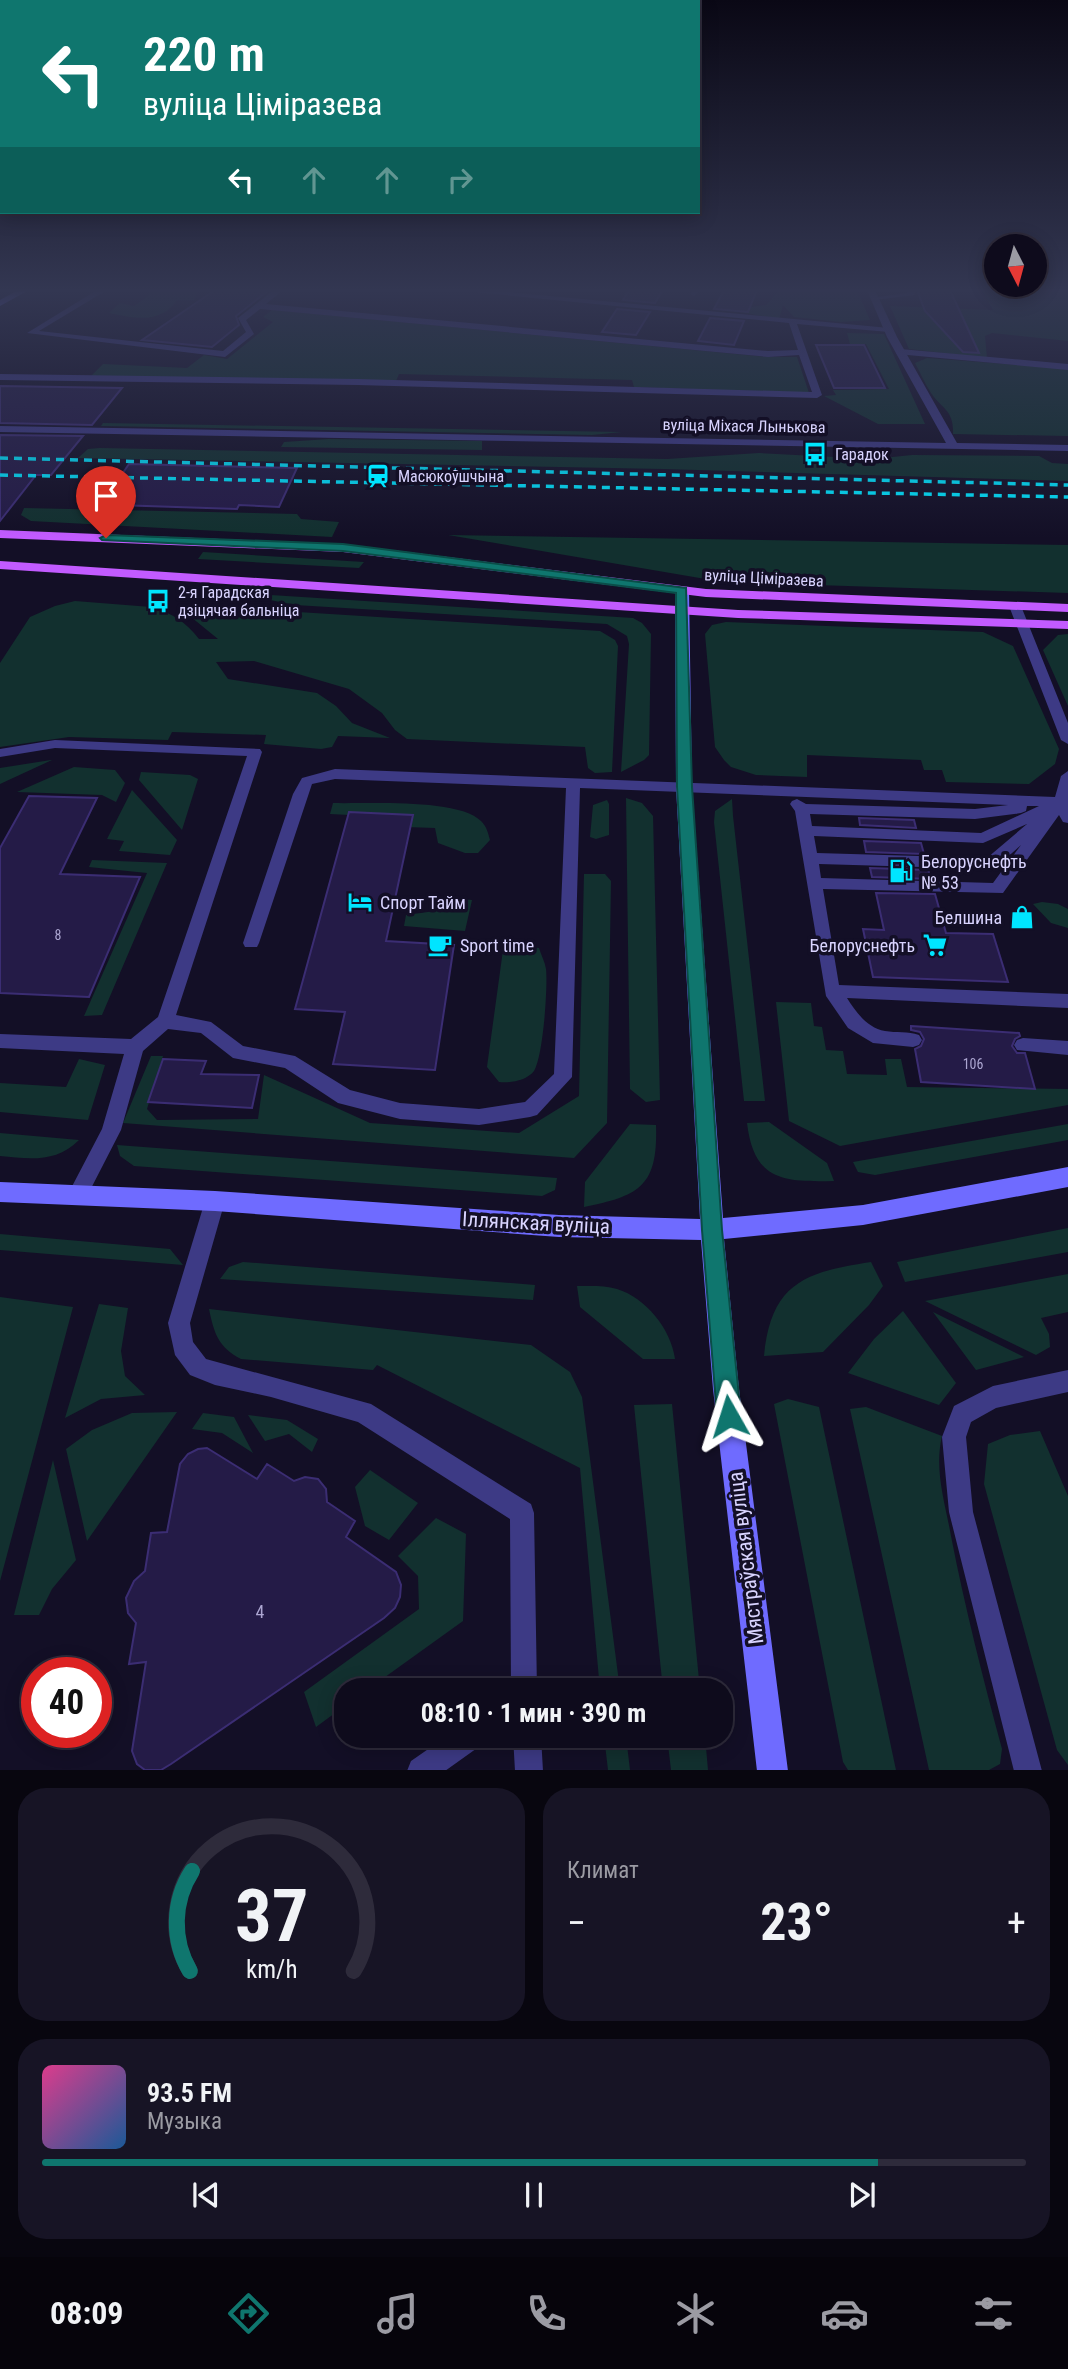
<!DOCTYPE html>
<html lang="ru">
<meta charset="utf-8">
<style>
body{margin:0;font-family:"Roboto Condensed",sans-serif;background:#171425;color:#f1f3f6;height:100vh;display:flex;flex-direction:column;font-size:26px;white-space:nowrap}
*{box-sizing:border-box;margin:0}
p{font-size:23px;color:#9b9ba3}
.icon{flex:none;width:38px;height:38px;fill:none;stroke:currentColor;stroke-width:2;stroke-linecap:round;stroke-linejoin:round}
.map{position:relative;height:1770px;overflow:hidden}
.side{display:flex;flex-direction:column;gap:18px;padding:18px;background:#08060f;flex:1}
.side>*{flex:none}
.guide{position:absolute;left:0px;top:0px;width:700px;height:214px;box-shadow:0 4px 18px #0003,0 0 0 2px #2e2b3b;background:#0f766e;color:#fff;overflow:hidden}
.needle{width:46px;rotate:174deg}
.controls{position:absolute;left:984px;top:234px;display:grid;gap:14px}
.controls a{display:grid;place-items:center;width:63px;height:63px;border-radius:50%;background:#0e0b1c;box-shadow:0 4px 18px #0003,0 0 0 2px #2e2b3b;font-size:35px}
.speed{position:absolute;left:21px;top:1657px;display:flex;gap:14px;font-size:35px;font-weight:700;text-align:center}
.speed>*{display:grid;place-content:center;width:91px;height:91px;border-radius:50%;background:#0e0b1c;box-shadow:0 4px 18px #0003,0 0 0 2px #2e2b3b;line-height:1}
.speed .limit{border:10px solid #d22;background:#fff;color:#111}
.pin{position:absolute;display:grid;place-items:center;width:60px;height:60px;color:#fff;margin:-72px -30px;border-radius:50% 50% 50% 0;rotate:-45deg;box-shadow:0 0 7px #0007}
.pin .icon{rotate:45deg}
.me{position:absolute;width:77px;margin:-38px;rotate:354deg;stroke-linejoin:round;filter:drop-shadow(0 0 5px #0008)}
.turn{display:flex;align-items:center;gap:24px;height:147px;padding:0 28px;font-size:32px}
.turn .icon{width:91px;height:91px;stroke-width:2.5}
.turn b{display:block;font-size:49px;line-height:60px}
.lanes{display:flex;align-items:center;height:66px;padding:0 28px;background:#0003;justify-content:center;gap:35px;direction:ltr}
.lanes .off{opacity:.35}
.big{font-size:52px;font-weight:700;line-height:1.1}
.side .tile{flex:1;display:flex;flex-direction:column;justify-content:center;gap:10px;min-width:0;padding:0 24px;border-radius:28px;background:#171425}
.side .dial{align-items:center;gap:0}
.dial svg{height:182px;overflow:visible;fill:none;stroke:#2e2b3b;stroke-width:7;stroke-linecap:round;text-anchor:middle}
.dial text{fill:#f1f3f6;stroke:none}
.song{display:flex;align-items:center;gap:21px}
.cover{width:84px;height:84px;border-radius:10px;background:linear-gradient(135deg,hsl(330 70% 55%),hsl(210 70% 35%))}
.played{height:7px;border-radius:4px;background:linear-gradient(90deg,#0f766e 85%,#2e2b3b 85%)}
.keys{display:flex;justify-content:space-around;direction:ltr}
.heat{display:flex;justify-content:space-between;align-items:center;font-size:38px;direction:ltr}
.side .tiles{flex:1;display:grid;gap:18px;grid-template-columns:1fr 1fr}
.tile:last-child{grid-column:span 2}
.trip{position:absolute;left:334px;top:1678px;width:399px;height:70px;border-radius:28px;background:#0e0b1c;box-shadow:0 4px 18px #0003,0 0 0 2px #2e2b3b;font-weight:700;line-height:70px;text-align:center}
.dock{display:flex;height:112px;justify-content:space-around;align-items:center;background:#06040b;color:#9b9ba3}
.dock .icon{width:49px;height:49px}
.dock .on{color:#0f766e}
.dock b{font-size:32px;color:#f1f3f6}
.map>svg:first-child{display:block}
.green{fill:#12302f}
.building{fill:#241b47;stroke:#3b2d73;stroke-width:2}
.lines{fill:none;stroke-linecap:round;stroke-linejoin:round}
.lane{fill:#3d3a85;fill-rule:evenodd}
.street{fill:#3d3a85;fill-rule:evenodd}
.secondary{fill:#6f6bff;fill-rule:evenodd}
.primary{fill:#c25bff;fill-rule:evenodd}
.rail{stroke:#00e5ff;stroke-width:3.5;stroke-dasharray:8 6;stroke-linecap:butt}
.route{fill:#0f766e;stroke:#0a4d48;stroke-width:2}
.labels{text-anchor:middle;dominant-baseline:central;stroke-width:7;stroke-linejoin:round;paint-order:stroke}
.number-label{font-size:14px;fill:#aca6d1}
.far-street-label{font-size:16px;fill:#d9d4ff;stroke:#130f26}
.far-poi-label{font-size:16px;fill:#d9d4ff;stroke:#130f26;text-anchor:start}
.poi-label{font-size:18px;fill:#d9d4ff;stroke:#130f26;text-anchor:start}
.near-number-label{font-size:18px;fill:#aca6d1}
.near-street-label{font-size:21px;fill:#d9d4ff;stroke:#130f26}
</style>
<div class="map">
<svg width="1068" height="1771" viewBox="0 0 1068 1771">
<rect width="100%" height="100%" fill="#130f26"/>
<path class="green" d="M151 290H198L194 300H177C160 325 134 318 109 313L120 303 134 306 148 296Z
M779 290H857L870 320 841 322 794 317 783 305 779 319 728 310 766 305Z
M982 290H1068V341L992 333 985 336 987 358 909 349 890 306 993 310Z
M272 310 767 357H797L809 393 634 387 632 380 399 374 396 381 91 376 103 364 187 368 204 355 227 359 273 322 263 317Z
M847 333 884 334 925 424H878L824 396 836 395 833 390 889 389 866 344H850Z
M927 358 1068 369V436L953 434C954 410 942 409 931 393 925 384 920 372 915 363Z
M103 423 622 432 592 435 101 426Z
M329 439 482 441V450L281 447 284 442Z
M100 448 667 459 759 453 873 459 912 455 1039 456 1052 463 1068 464V481L663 469 78 458 88 449Z
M24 508 297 514 301 519 339 522 332 537 31 521 21 515Z
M448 535 1068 545V593L723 582Z
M203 552 364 562 359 568 198 559Z
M255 594 633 618 642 623 651 634 649 755 644 760 621 772 629 644 627 636 607 624 295 605 255 597Z
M75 601 151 607C172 613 186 622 199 639H218L180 608 249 609 600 631 615 640 618 646 612 772 595 773 588 768 585 747 407 739 395 730 382 713 349 689 254 661 216 662 228 679 317 693 336 706 352 723 390 738 338 736 332 747 321 749 264 744 266 735 172 732 168 740 69 737 0 747V663L30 617 55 606Z
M726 622 983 632 1013 646 1059 749 1055 764 1029 784 946 782 942 770H924L921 760 807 755V777L756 775 731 767 724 760 715 747 705 634 712 625Z
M1068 634V706L1043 650 1058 635Z
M51 760H52L0 784V768Z
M74 767 115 770 125 783 116 802 102 795 17 792Z
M141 772 190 775 198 779 182 830 139 780Z
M132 790 177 840 170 855 119 851 124 841 107 839Z
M626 798 642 803 653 816 660 1100 646 1102 630 1089Z
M732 799 733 816 765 1101H744L714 822 715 811Z
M607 800 609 804V835L596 839 590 837 593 805Z
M333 803C367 804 458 798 481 821 487 827 488 833 490 840L478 853H465L438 843 435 828 406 827 407 818 330 814Z
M92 860 167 863 102 1015 84 1016 147 873 89 867Z
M584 874H605L611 881 607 1123 574 1158 123 1123 151 1056H163L147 1109 157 1120 258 1119 264 1075 370 1123 519 1133 579 1096Z
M450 898 472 900 465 931 404 926 406 915 435 911Z
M1042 902 1058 904 1068 909V928L1051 923 1033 904Z
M514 944 539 948C541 955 545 962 546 969 548 987 543 1057 534 1071 526 1081 511 1083 499 1082L487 1067 503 950Z
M776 1002 811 1003 814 1026 822 1027 826 1050 843 1051 847 1074 887 1075 885 1059H901L907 1087 1068 1089V1105L840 1146 789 1121Z
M79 1059 105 1065 88 1120 0 1112V1083L66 1087Z
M769 1122 827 1163 834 1181C783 1182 754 1181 747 1123Z
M630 1124 656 1125C658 1185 641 1196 584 1207L585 1182Z
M1068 1124V1140L875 1175 858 1172 853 1162Z
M0 1133 79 1140C56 1163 30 1159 0 1156Z
M117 1145 557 1178 555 1190 542 1196 134 1166 120 1156Z
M1068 1228V1252L905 1282 897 1262Z
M0 1234 170 1249 183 1265 0 1250Z
M243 1262 535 1285 533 1300 220 1279 229 1267Z
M871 1262 883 1286 869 1305 823 1352 764 1356C771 1283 805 1272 871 1262Z
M1068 1274V1312L1041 1318 1049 1334 1050 1347 1036 1355 925 1301Z
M577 1286C590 1286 604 1285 617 1289 646 1298 671 1329 675 1359H643L580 1307Z
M0 1297 73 1307 0 1581Z
M99 1304 128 1308 121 1351 125 1376 145 1395 101 1399 65 1418Z
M209 1309 531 1345 570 1372 582 1397 620 1690H600L580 1468 377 1365 373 1370 241 1359C218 1347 214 1333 209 1309Z
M903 1311 956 1383 939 1405 848 1373 874 1339Z
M933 1312 1024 1357 976 1370Z
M788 1399 819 1407 896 1770H848L843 1762 774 1404Z
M672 1404 700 1690H663L634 1405Z
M866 1407 942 1436C934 1470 945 1502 951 1536 965 1608 983 1678 1002 1749L1000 1764 989 1770H929L850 1409Z
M177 1412 87 1541 66 1449 92 1430 132 1413Z
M203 1413 234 1417 253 1453 222 1433 192 1429Z
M248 1415 287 1420 318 1439 312 1452 289 1434 265 1441Z
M1040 1431 1068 1496V1765L1057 1750 984 1484 988 1444 1010 1435Z
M53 1460 76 1560 52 1589 39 1615H14Z
M370 1470 418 1503 389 1540 365 1526 355 1487Z
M436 1518 466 1534 463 1621 367 1690H346V1705L316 1727 304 1692 419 1609 418 1576 398 1556Z
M604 1736H626L630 1770H608Z
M667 1736H705L708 1770H671Z"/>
<path class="building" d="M215 290H269L236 316 239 325 212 347 142 340Z
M629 290H663L655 303 623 300Z
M724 290H757L748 312 714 309Z
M917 290H950L979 353 963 352 925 311Z
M617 309 650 312 636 335 602 332Z
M710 318 744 321 734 345 698 341Z
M816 345H864L885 388H834Z
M0 386 122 388 92 425 0 423Z
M0 435 83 436 51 475H36L0 521Z
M129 464 297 468 279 507 239 505 237 509 117 505 119 502H103Z
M29 796 97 798 60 874 140 877 89 997 0 993V848Z
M349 812 413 815 386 941 454 945 435 1070 333 1064 345 1012 295 1009Z
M859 818 914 820 916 828 860 825Z
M864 841 921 843 924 854 866 852Z
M870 868 928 870 931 879 872 877Z
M876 893 935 894 946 933 993 934 1008 982 873 977 863 929 884 930Z
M911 1026 1019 1033 1020 1036 1015 1039 1012 1046 1017 1053H1025L1035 1089 921 1082 915 1049 921 1046 924 1039 920 1032 911 1030Z
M163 1059 206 1061 201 1074 259 1075 252 1108 148 1102Z
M207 1448 257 1479 267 1464 294 1481 305 1477 318 1479 326 1489 327 1502 355 1521 346 1537 396 1572 401 1585 400 1597 395 1608 384 1618 171 1764 161 1770H145L137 1764 132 1751 146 1662 129 1664 136 1623 128 1613 126 1598 134 1581 145 1571 151 1533 167 1532 180 1464 188 1454 198 1449Z"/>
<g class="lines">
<path class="lane" d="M97 290H107L39 331 223 351 246 332 238 318 274 290H283L266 304 768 351 798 350 789 323 453 290H486L889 328 893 330 889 332 797 324 822 395 817 398 358 385 0 380V374L358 379 812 392 799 355 768 357 260 309 246 320 254 334 225 357 27 333Z
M693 290H701L694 296 690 294Z
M906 290H914L915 295 874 300 870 298 907 293Z
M900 349 1068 364V370L897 354 896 352Z
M1015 602 1021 606 1068 723V744L1061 740 1009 606Z
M55 740 260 749 262 752 176 1015 211 1022 243 1046 295 1056 350 1090 400 1103 479 1109 525 1102 554 1074 566 788 335 779 312 784 259 943 257 947H245L243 943 293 794 302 778 335 769 1055 797 1061 776 1068 771V823L1063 822 1059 815 1003 893 823 889 839 985 1068 994V1008L847 998C856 1012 867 1028 885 1031 896 1033 908 1031 919 1035L922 1040 919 1045 913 1047 873 1043 848 1028 826 996 795 811 790 804 792 801 797 799 806 804 975 809 1008 805 580 788 572 1077 537 1115 530 1117 479 1125 400 1119 338 1103 285 1068 233 1058 201 1033 168 1029 143 1051 121 1130 84 1202 77 1205 70 1202 67 1196 102 1129 124 1054 0 1048V1034L131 1039 158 1017 247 756 55 748 0 757V749ZM1027 806H1039L981 833 812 826 810 814 975 819 1021 813 1026 811ZM1027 824 987 858 817 853 814 836 983 843ZM1021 845 993 883 821 878 819 864 990 869 995 868Z
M1023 1038 1068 1041V1055L1017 1050 1014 1045 1017 1040Z
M215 1192 222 1195 225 1201 190 1323 193 1342 206 1359 371 1404 531 1504 534 1513 537 1690H511L510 1519 358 1422 271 1397 215 1385 190 1375 175 1355 168 1323 205 1201 208 1195Z
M1068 1370V1392L996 1408 971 1422 966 1437 973 1512 1042 1771H1014L949 1512 942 1437 954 1406 993 1386Z
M447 1736H484L480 1746 445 1771H407L411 1761Z
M513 1736H541L543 1771H515Z"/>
<path class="street" d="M867 290H875L897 337 957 443 1068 445V451L0 432V426L946 443 887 337Z"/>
<path class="secondary" d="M18 290H29L0 306V300Z
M682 586 689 590 692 787 723 1218 863 1205 1068 1167V1187L863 1225 724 1239 739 1389 788 1771H757L713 1389 701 1240 559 1237 215 1211 0 1202V1182L215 1191 559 1215 700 1219 676 787 675 590Z"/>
<path class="primary" d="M0 530 343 544 706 589 1068 604V612L706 597 343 552 0 538Z
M0 561 738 610 1068 621V629L738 618 0 569Z"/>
<path class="rail" d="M0 458 1068 485
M0 475 1068 497"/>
</g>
<linearGradient id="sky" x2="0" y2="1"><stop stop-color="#0a0815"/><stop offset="0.54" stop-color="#333752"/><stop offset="1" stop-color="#333752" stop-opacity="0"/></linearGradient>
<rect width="1068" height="538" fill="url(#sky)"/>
<path class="route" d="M106 535 343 544 686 588 692 787 722 1230 741 1416 737 1425 729 1428 721 1425 717 1416 702 1230 677 787 676 593 343 551 102 540 100 538Z"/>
<defs>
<g id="bus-bare" transform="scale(1.89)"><path d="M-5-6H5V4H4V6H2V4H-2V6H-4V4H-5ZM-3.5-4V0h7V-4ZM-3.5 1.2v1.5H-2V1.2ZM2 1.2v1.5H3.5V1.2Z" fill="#00e5ff" stroke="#130f26" stroke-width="2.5" paint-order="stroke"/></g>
<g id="station-bare" transform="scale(1.89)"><path d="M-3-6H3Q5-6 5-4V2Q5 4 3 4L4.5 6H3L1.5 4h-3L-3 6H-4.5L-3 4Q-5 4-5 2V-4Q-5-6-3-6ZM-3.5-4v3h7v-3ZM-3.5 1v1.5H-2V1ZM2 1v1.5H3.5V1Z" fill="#00e5ff" stroke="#130f26" stroke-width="2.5" paint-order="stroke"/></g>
<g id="fuel-bare" transform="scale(1.89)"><path d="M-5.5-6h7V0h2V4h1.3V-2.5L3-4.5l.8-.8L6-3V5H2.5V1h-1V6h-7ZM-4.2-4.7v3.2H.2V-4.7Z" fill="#00e5ff" stroke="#130f26" stroke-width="2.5" paint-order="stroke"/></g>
<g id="hotel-bare" transform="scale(1.89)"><path d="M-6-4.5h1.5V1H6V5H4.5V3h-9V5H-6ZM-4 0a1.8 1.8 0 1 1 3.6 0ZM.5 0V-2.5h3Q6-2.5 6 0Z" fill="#00e5ff" stroke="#130f26" stroke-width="2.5" paint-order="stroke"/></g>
<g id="shop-bare" transform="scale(1.89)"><path d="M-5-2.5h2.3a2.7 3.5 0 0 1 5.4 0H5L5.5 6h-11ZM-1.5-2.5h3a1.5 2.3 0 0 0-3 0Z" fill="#00e5ff" stroke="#130f26" stroke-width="2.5" paint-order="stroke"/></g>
<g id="cafe-bare" transform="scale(1.89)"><path d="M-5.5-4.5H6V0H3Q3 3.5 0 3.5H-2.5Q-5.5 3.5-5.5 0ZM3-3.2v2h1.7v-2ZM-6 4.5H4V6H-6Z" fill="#00e5ff" stroke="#130f26" stroke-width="2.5" paint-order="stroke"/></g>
<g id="supermarket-bare" transform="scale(1.89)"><path d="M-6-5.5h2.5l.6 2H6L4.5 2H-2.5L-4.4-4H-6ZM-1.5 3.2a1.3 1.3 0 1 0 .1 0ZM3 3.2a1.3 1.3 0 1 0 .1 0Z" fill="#00e5ff" stroke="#130f26" stroke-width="2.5" paint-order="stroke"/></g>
</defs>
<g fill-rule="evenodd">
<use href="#bus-bare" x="815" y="454"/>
<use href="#station-bare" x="378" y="476"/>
<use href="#bus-bare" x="158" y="601"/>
<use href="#fuel-bare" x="901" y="871"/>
<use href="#hotel-bare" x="360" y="902"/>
<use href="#shop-bare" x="1022" y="917"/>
<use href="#cafe-bare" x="440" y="945"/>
<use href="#supermarket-bare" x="935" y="945"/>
</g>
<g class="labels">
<g class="number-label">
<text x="58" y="935">8</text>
<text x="973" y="1064">106</text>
</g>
<g class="far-street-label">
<text transform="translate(744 426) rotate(1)">вуліца Міхася Лынькова</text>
<text transform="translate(764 578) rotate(3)">вуліца Ціміразева</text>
</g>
<g class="far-poi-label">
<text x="835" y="454">Гарадок</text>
<text x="398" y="476">Масюкоўшчына</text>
<text x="178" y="592">2-я Гарадская<tspan x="178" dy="18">дзіцячая бальніца</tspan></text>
</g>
<g class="poi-label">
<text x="921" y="861">Белоруснефть<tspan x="921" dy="21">№ 53</tspan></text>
<text x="380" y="902">Спорт Тайм</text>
<text x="1002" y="917" text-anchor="end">Белшина</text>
<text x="460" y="945">Sport time</text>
<text x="915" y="945" text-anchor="end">Белоруснефть</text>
</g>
<g class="near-number-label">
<text x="260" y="1611">4</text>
</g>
<g class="near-street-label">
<text transform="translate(536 1223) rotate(3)">Іллянская вуліца</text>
<text transform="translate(746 1558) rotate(-97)">Мястраўская вуліца</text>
</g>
</g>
</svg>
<div class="controls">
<a><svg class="needle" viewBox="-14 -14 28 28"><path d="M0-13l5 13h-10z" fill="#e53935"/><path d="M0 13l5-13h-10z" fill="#9b9ba3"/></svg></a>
</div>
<div class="speed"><div class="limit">40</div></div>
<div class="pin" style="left:106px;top:538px;background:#d93025"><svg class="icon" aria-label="arrive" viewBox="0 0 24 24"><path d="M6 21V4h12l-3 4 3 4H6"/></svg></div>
<svg class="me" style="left:729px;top:1416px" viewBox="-20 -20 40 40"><path d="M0-17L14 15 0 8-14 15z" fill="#0f766e" stroke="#fff" stroke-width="4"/></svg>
<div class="trip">08:10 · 1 мин · 390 m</div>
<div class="guide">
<div class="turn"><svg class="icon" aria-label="left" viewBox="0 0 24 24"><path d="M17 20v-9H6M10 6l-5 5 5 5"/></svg><div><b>220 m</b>вуліца Ціміразева</div></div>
<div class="lanes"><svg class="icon" aria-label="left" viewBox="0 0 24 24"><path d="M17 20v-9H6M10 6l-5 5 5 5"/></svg><svg class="icon off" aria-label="ahead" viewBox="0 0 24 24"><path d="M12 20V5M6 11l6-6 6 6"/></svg><svg class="icon off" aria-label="ahead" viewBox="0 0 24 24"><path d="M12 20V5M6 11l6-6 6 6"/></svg><svg class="icon off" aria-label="right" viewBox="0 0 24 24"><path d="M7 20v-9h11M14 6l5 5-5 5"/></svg></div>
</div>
</div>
<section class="side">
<div class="tiles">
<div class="tile dial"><svg viewBox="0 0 100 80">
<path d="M14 69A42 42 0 1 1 86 69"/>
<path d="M14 69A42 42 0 0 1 15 25" stroke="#0f766e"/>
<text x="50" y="56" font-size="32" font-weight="700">37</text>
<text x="50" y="72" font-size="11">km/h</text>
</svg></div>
<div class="tile"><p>Климат</p>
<div class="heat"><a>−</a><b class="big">23°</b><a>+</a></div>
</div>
<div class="tile">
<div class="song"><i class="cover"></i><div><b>93.5 FM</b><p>Музыка</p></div></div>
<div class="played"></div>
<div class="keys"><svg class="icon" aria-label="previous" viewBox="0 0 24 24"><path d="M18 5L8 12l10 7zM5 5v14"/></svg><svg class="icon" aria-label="pause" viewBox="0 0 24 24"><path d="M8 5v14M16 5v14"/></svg><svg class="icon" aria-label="next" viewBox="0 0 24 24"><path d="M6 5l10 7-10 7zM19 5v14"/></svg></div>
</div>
</div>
</section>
<nav class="dock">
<b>08:09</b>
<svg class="icon on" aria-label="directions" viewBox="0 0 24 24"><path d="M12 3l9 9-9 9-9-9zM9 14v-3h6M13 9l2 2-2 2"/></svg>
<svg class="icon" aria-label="music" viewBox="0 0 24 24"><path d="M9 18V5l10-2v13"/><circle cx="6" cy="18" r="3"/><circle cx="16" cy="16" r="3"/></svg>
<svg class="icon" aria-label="phone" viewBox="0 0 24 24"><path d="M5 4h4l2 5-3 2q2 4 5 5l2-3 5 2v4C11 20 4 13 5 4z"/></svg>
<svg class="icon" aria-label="climate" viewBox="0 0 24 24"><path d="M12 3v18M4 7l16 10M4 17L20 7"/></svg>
<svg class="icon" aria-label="car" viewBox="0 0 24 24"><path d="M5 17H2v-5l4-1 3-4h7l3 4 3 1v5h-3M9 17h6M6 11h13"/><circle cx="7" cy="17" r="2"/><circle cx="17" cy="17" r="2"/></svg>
<svg class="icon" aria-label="filters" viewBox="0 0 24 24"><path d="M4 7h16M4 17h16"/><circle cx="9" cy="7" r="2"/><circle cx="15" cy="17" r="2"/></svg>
</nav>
